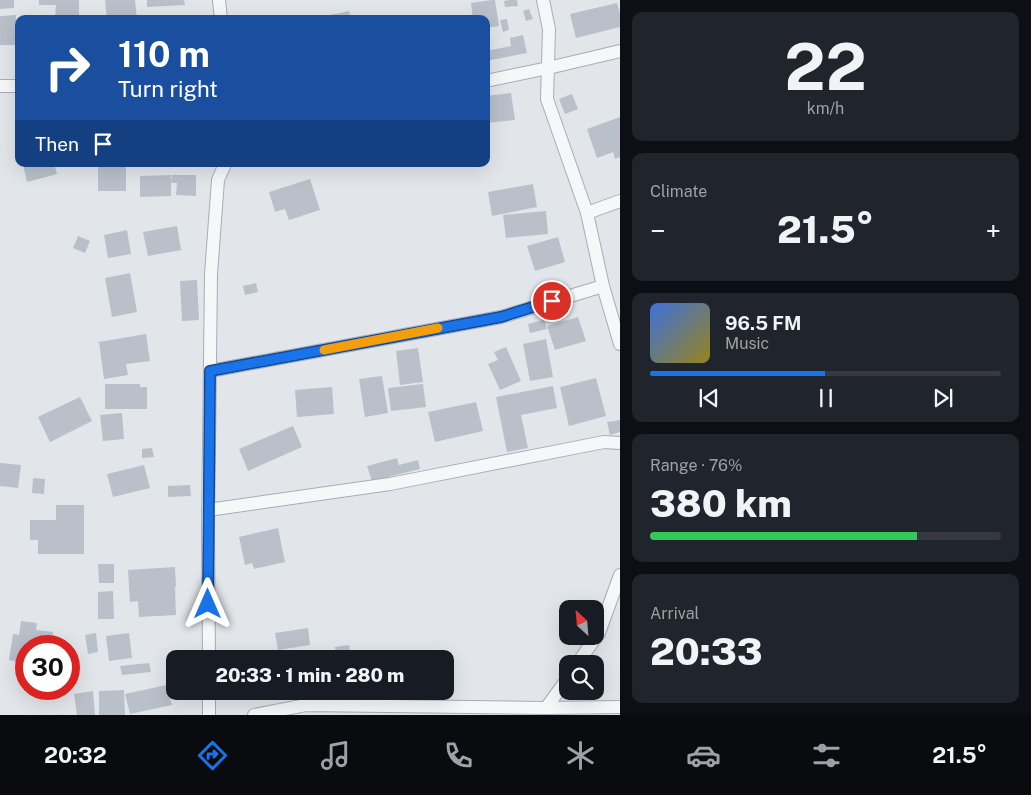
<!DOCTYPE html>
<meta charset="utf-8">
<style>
body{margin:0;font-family:"Public Sans",sans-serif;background:#20242c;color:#f1f3f6;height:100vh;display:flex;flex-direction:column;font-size:19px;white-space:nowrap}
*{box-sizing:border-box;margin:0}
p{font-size:16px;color:#9ea1a6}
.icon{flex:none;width:28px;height:28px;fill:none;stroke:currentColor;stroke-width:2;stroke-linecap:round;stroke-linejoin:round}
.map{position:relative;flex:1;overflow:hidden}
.sheet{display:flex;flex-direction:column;gap:12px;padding:12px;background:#0d0f14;width:411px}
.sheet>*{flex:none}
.guide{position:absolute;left:15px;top:15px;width:475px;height:152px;border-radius:10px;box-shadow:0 5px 20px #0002;background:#1a4fa0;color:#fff;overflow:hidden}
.needle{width:32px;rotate:334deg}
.buttons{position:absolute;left:559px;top:600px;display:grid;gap:10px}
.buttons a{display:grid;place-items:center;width:45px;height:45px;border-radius:10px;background:#171b24;box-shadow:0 5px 20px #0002;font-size:25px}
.speed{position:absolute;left:15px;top:635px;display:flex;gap:10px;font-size:25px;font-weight:700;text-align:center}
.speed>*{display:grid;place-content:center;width:65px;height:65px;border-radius:50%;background:#171b24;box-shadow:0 5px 20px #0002;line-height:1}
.speed .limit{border:8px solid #d22;background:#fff;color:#111}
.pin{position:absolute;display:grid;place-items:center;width:42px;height:42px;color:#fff;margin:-21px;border:2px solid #fff;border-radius:50%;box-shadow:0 1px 5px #0007}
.me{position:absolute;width:55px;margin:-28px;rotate:0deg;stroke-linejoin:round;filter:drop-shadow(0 0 4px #0008)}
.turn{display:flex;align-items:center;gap:18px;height:105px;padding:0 20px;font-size:22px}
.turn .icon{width:65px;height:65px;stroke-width:2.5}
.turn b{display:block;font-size:35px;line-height:42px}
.then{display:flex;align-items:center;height:48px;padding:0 20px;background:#0003;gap:10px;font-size:19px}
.big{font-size:38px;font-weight:800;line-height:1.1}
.sheet .tile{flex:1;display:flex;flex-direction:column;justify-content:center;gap:8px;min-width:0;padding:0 18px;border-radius:10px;background:#20242c}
.sheet .dial{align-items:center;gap:0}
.dial b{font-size:65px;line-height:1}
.song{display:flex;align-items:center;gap:15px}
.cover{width:60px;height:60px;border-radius:8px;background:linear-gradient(135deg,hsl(220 70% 55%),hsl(50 70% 35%))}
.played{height:5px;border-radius:2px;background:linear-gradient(90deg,#1a73e8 50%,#363941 50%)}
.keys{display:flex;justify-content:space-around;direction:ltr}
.heat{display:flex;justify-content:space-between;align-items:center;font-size:28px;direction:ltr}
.charge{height:8px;border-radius:4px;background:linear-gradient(90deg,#34c759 76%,#363941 0)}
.trip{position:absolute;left:166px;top:650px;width:288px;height:50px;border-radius:10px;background:#171b24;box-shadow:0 5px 20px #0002;font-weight:800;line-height:50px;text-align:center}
.menu{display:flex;height:80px;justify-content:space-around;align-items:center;background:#090b0e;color:#9ea1a6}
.menu .icon{width:35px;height:35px}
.menu .current{color:#1a73e8}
.menu b{font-size:22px;color:#f1f3f6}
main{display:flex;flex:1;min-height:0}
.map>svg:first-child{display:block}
.building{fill:#b9c0c9}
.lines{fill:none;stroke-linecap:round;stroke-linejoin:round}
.minor-casing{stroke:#a7adb6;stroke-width:14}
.minor{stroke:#f5f7f9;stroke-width:12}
.route-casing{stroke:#114b97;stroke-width:12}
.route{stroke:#1a73e8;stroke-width:9}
.slow{stroke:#f59e0b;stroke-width:9}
</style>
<main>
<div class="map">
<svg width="620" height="715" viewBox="0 0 620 715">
<rect width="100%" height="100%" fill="#e2e6eb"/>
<path class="building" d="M0 0H14V8L0 9Z
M39 0H79V19H55L56 5H39Z
M105 0H135L137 19H107Z
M147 0H184L185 5 147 7Z
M492 0H495L499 26 486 28V19H473L471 3Z
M510 0H517L518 6 505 7 504 1Z
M617 3 620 13V27L576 38 570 14Z
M529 9 533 19 526 21 523 11Z
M349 11 351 19H316V18Z
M16 15V45H0V16Z
M507 19 509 30 503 32 500 20Z
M523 35 527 53 486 61V51L511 46 510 38Z
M511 93 515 120 486 123V96Z
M572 94 578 109 565 114 559 99Z
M620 117V157L615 159 613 152 597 158 587 129Z
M23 164H54L57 174 27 182Z
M98 164H126V191H98Z
M171 175V196L140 197V176Z
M172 175H196V196L176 195 177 183H171Z
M310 179 320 210 289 220 285 209 275 212 269 192Z
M533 184 537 207 492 216 488 192Z
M546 211 548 234 506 238 503 215Z
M177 226 181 250 148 256 143 232Z
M127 230 131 254 108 258 104 235Z
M78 236 90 241 85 253 73 248Z
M558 237 565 262 535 271 527 246Z
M130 273 137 312 112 317 105 278Z
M197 280 199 320 182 321 180 281Z
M256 283 258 292 245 295 243 286Z
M578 317 586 341 555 350 547 326Z
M544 320 547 329 530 333 528 324Z
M146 334 150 361 126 364 128 375 104 379 99 342Z
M546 339 553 377 530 381 523 344Z
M506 347 521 381 500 390 488 364 498 360 494 352Z
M418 348 423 382 400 385 396 351Z
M382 376 388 413 365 417 359 379Z
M596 378 606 416 569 426 560 387Z
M105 384H140V387H147V409H105Z
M423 384 426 407 391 411 388 388Z
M553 386 557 408 521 415 528 448 507 452 496 397Z
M332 387 334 414 297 417 295 390Z
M80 397 92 421 50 442 38 417Z
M476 402 483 431 435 442 428 412Z
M122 413 124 439 103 441 100 415Z
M620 420V432L610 435 607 422Z
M293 426 302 447 248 471 239 449Z
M152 448 154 457 142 458V449Z
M397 458 399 465 418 460 420 469 372 481 367 466Z
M0 463 21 465 18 488 0 486Z
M144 465 150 488 113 497 107 474Z
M33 478 45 479 44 494 32 493Z
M190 485 191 496 168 497V486Z
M56 505H84V554H38V540H30V520H56Z
M278 528 285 562 254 569 252 563 245 565 239 537Z
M98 564H114V583H99Z
M175 567 176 587H175L176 615 139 617 138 601 130 602 128 570Z
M113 591 114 619H98V592Z
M21 621 37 623 36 630 53 632 51 646H26V663L9 660 13 634 19 635Z
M308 628 310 645 278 650 275 633Z
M96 633 98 652 88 654 85 635Z
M129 633 132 658 109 661 106 636Z
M349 645 351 658 337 659 335 647Z
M149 663 151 672 122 675 120 666Z
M69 674H77V684H69Z
M167 685 172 705 130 714 125 694Z
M124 690 125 715H99V691Z
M93 691 95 715H77L74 694Z"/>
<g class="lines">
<g class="minor-casing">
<path id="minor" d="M219 0 221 19
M543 0 549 29 547 99 587 213 603 286 620 344
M486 81 548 68 620 51
M0 86H19
M587 213 620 201
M210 371 501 317 603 286
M208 510 390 484 604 442 620 443
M209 659 208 530 211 274 218 180 225 164
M577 664 599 633 620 575
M209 691V715
M546 708 568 678
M254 715 306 705 546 708 620 707"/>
</g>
<use href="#minor" class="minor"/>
</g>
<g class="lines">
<g class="route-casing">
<path id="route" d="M208 604 210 371 501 317 552 301"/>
</g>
<use href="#route" class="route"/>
<path class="slow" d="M324 350 438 328"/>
</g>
</svg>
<div class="buttons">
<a><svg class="needle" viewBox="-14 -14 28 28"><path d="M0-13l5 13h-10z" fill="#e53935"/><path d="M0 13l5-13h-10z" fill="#9ea1a6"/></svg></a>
<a><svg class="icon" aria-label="search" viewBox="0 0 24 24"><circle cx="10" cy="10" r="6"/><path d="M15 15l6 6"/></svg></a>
</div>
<div class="speed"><div class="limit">30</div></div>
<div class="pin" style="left:552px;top:301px;background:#d93025"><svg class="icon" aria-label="arrive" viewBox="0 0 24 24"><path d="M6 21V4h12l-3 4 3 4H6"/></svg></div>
<svg class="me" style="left:208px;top:604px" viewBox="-20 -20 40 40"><path d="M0-17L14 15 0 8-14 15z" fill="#1a73e8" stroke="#fff" stroke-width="4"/></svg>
<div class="trip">20:33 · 1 min · 280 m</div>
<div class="guide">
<div class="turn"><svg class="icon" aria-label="right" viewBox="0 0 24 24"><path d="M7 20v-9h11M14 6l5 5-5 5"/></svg><div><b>110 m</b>Turn right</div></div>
<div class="then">Then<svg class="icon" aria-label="arrive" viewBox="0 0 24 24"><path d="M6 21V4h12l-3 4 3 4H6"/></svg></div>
</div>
</div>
<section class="sheet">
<div class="tile dial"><b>22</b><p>km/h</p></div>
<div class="tile"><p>Climate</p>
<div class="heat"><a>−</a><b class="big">21.5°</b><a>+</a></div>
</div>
<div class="tile">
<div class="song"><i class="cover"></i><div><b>96.5 FM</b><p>Music</p></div></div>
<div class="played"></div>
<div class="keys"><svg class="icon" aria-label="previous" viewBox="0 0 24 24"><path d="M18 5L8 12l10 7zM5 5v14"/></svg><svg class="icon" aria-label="pause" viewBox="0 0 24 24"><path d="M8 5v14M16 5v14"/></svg><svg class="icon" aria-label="next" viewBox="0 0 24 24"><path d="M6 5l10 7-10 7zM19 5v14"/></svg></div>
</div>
<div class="tile"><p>Range · 76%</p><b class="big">380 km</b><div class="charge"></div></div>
<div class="tile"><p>Arrival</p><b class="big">20:33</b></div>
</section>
</main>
<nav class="menu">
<b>20:32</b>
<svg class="icon current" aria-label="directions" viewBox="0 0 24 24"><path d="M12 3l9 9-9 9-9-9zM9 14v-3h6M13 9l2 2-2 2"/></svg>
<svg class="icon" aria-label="music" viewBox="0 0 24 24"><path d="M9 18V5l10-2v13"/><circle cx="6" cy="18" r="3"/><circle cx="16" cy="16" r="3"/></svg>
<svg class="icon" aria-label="phone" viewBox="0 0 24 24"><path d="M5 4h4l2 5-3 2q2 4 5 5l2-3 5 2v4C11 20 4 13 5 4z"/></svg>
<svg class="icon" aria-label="climate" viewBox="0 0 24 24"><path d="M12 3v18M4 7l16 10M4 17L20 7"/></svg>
<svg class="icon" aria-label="car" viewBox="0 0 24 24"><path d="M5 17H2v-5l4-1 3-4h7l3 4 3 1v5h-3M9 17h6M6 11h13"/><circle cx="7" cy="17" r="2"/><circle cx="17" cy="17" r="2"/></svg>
<svg class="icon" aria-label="filters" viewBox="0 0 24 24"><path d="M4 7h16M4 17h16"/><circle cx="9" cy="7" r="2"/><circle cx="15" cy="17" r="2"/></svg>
<b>21.5°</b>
</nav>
